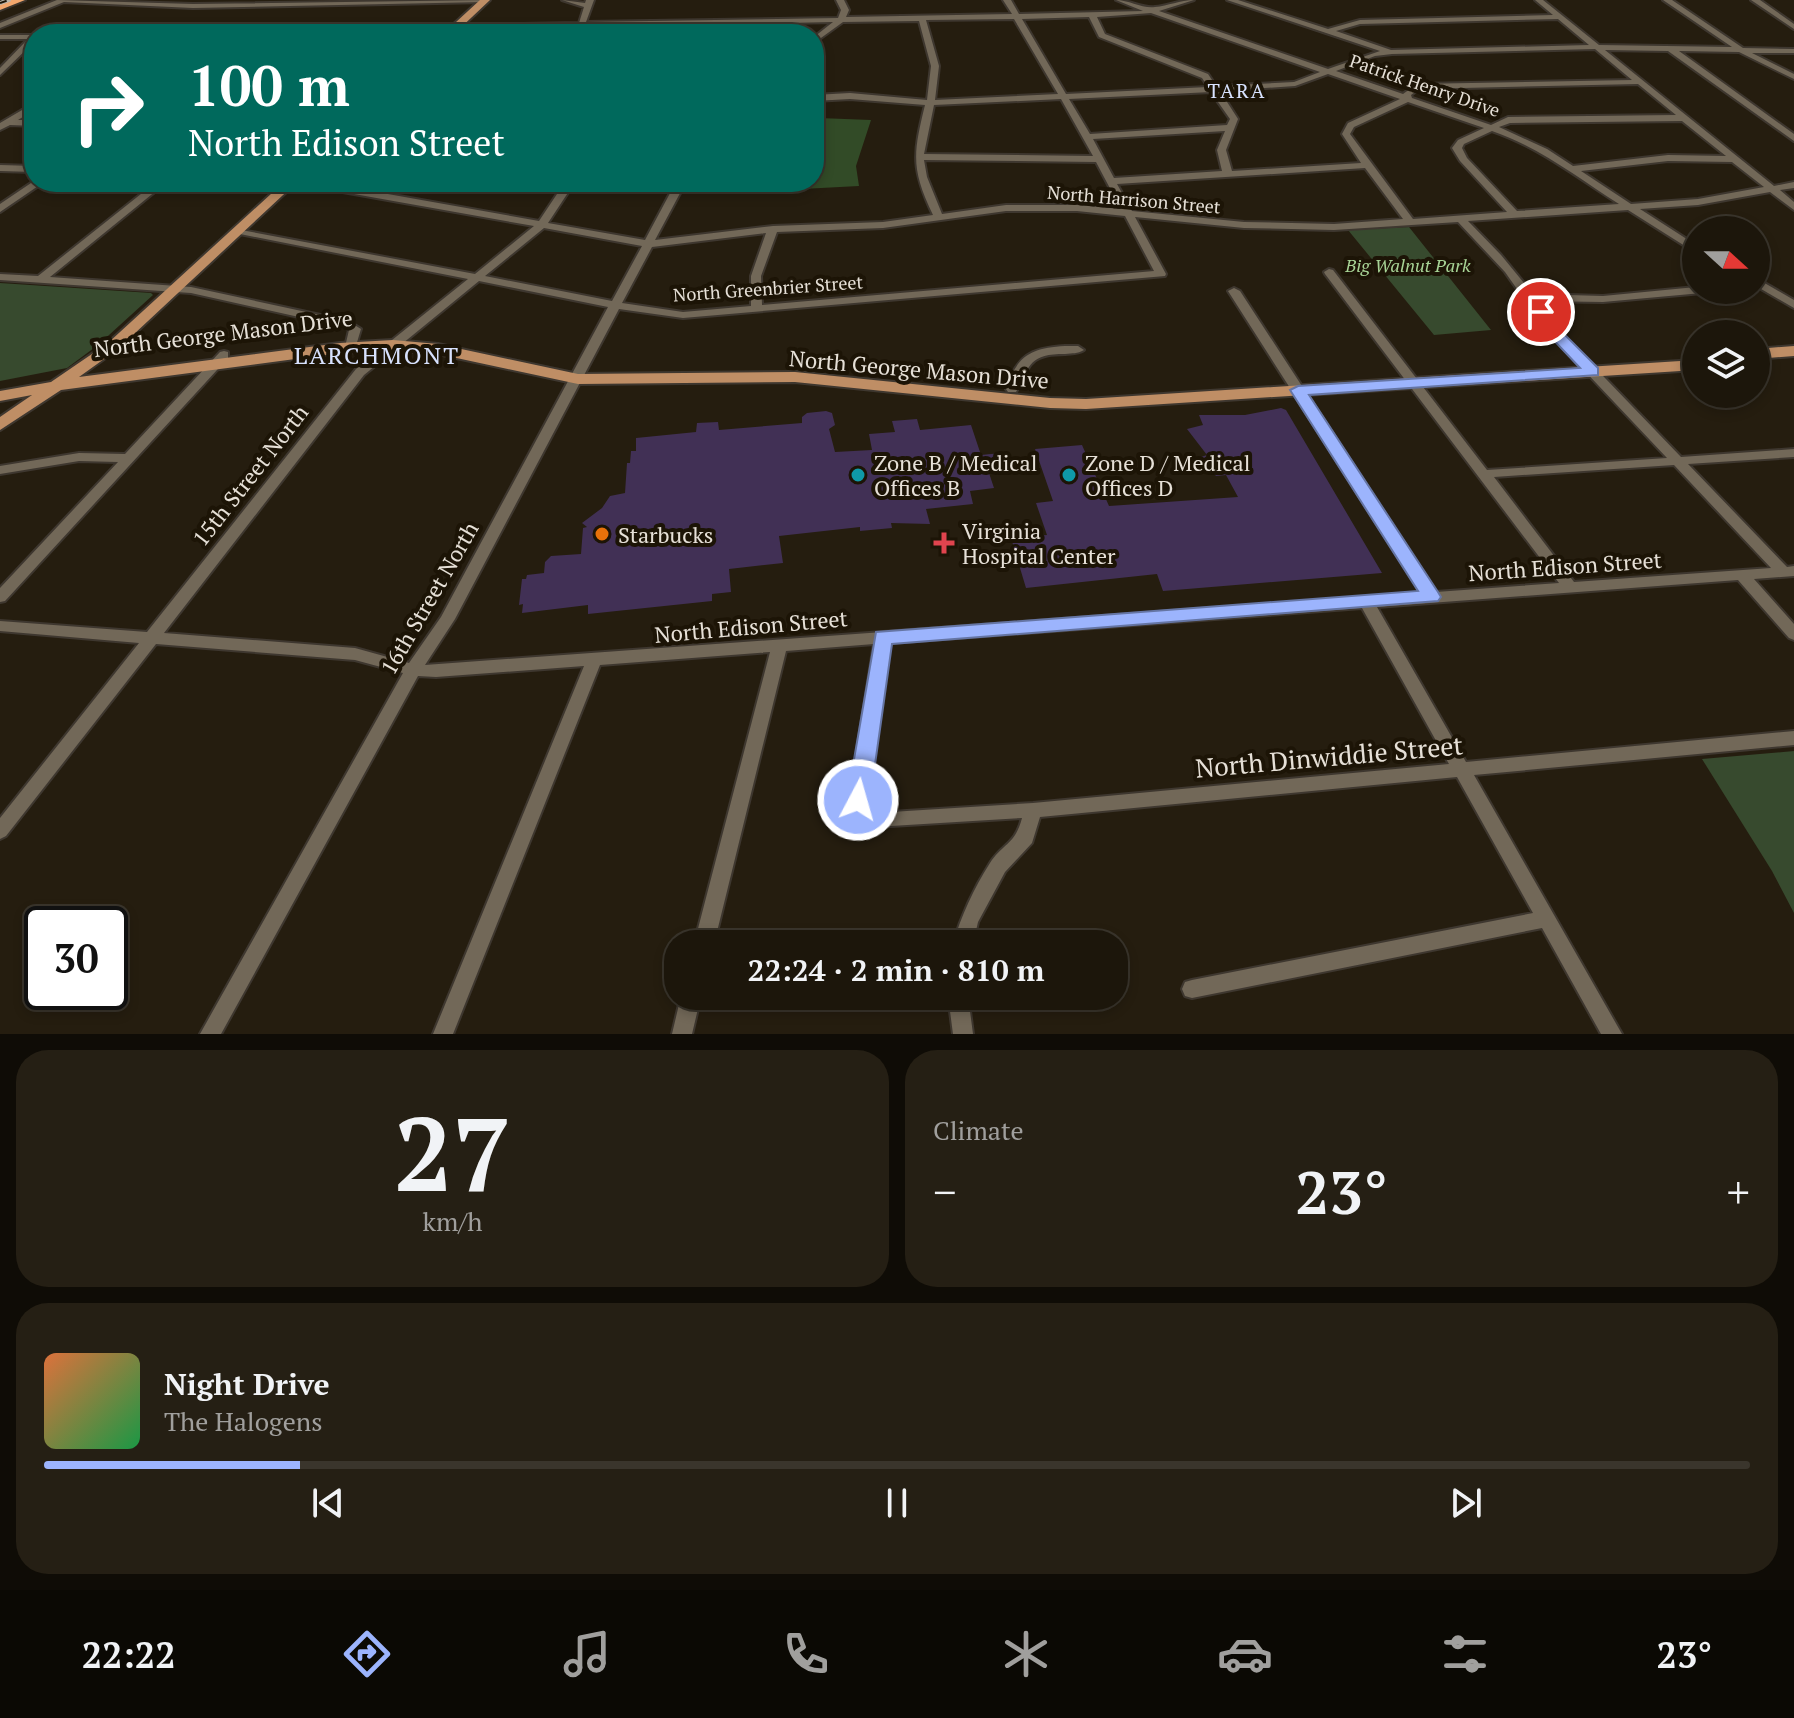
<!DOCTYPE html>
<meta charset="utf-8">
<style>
body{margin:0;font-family:"PT Serif",serif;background:#251f14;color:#f1f3f6;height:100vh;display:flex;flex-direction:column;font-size:30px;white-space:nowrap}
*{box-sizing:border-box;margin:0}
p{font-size:26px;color:#a09f9d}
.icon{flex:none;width:44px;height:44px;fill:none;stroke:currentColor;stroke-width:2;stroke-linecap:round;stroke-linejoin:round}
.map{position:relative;height:1034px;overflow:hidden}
.details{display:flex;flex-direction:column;gap:16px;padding:16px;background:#0f0c06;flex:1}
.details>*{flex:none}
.guide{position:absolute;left:24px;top:24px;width:800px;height:168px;border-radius:32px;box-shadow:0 4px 12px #0003,0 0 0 2px #3a352c;background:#00695c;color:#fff;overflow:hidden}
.needle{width:52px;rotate:111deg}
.buttons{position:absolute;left:1682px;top:216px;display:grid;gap:16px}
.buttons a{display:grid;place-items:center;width:88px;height:88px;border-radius:50%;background:#1c160b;box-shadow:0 4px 12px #0003,0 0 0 2px #3a352c;font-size:40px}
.speed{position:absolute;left:24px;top:906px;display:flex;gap:16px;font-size:40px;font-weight:700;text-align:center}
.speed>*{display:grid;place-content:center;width:104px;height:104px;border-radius:50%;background:#1c160b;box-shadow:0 4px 12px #0003,0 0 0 2px #3a352c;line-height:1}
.speed .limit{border:4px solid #111;border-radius:12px;background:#fff;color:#111}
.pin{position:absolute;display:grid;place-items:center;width:68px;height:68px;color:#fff;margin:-34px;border:4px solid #fff;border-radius:50%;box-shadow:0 2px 8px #0007}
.me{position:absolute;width:88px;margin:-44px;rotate:6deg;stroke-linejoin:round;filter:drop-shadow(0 0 6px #0008)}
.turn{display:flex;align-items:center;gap:28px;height:168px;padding:0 32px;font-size:36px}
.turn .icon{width:104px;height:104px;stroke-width:2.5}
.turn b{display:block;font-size:56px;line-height:68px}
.big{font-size:60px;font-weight:700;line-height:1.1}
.details .widget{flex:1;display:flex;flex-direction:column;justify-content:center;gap:12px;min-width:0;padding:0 28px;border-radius:32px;background:#251f14}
.details .dial{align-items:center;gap:0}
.dial b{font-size:104px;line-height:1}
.song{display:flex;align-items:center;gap:24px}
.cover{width:96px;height:96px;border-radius:12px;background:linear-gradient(135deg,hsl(20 70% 55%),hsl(140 70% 35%))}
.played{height:8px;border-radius:4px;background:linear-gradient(90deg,#9cb4fd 15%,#3a352c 15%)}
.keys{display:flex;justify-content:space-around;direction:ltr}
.heat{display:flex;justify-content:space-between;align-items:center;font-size:44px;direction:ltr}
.details .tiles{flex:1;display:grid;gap:16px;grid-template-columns:1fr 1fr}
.widget:last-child{grid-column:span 2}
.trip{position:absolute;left:664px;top:930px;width:464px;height:80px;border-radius:32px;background:#1c160b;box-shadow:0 4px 12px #0003,0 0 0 2px #3a352c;font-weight:700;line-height:80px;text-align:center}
.dock{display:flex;height:128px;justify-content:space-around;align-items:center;background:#0b0904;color:#a09f9d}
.dock .icon{width:56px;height:56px}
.dock .active{color:#9cb4fd}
.dock b{font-size:36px;color:#f1f3f6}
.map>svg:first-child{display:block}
.green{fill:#374a2e}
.forest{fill:#324b27}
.building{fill:#413055}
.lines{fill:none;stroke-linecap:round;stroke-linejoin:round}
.minor-casing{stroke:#3e372f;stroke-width:4}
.major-casing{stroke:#3e372f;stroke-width:4}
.highway-casing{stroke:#3e372f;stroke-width:4}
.minor{fill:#726858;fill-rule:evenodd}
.major{fill:#bf8e65;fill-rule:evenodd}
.highway{fill:#f3a76d;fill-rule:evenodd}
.rail-casing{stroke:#bab4aa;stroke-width:4}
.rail{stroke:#1c1406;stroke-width:2;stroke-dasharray:7;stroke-linecap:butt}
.route{fill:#9cb4fd;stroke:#6575a4;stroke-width:2}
.culture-dot{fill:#0f9aa8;stroke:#1c1406;stroke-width:3}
.food-dot{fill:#e8710a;stroke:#1c1406;stroke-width:3}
.health-dot{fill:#e0444e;stroke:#1c1406;stroke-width:3}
.labels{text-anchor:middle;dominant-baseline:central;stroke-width:8;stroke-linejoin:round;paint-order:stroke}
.far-street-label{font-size:18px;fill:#e6e0d7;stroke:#1c1406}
.far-park-label{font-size:18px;font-style:italic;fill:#a8d496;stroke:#1c1406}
.far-neighbourhood-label{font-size:20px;letter-spacing:2px;fill:#d8e2fe;stroke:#1c1406}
.street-label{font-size:22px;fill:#e6e0d7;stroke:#1c1406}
.poi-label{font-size:22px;fill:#e6e0d7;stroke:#1c1406;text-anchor:start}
.neighbourhood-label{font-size:24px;letter-spacing:2px;fill:#d8e2fe;stroke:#1c1406}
.near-street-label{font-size:26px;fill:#e6e0d7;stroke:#1c1406}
</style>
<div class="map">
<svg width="1794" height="1034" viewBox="0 0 1794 1034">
<rect width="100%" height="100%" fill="#251d0f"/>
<path class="green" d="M1409 227 1491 330 1434 335 1348 230Z
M0 283 151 293 153 295 98 345 67 368 0 381Z
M1794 751V913L1772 871 1702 759Z"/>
<path class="forest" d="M819 118 871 120 856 166 859 186 764 191 770 182H814V122Z"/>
<path class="building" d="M1281 408 1286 410 1382 573 1163 591 1157 574 1026 588 1011 538 1047 535 1036 503 1053 501 1035 449 1082 445 1109 506 1238 497 1226 475 1216 476 1201 457 1207 455 1187 429 1203 425 1199 415H1245Z
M826 411 832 413 835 425 829 429 835 452 872 450 869 434 895 432 892 421 917 419 920 430 971 425 981 455 1001 453 1007 471 989 473 994 488 970 491 973 504 926 509 930 524 891 523 892 528 860 531V527L779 536 783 563 729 569 731 592 712 594V601L588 614V605L522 613 523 604 519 605 522 579H526L527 575 544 573 545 562 551 556 581 554 583 528 587 527 582 523 602 508 610 496 625 493 627 463H630L631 451H636V438L696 432 697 423 718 422 719 430 802 423V417L807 413Z"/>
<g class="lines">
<g class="minor-casing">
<path id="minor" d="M57 0 193 4 489 0 485 2 193 8 64 2 0 28V23Z
M562 0 585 3 586 0H594L586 22 838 18 841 10 836 0H844L849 10 846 17 1012 14 1003 0H1011L1019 14 1143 11 1116 0C1129 0 1143 9 1155 7 1168 6 1180 0 1194 0L1159 11 1328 69 1380 51 1227 0H1238L1328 29 1360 20 1553 15 1535 0H1543L1599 45 1732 47 1663 0H1672L1743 48 1794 49V53H1752L1794 74V79L1739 52 1679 51 1794 134V141L1668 51 1605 50 1774 186 1794 182V188L1780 190 1794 202V210L1770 192 1698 205 1640 209 1696 245V253L1628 210 1468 221 1501 255 1533 294 1603 296 1696 287V290H1708L1702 293 1603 302 1538 301 1555 326 1681 457 1794 449V457L1688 464 1787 567 1794 566V576L1754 579 1794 624V640L1789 638 1738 580 1377 607 1466 762 1794 731V745L1474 775 1622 1034H1601L1542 928 1192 998 1185 996 1182 989 1185 982 1192 980 1533 913 1457 777 1040 817 1032 843 1005 872 978 922 973 944H953C961 916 974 888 990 863 1003 843 1015 845 1022 818L891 826 862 819 849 800 874 644 786 651 714 944H694L770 652 600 665 453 1034H433L584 666 436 677 418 676 221 1034H200L403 673 355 660 156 644 6 836 0 839V818L139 643 0 631V621L147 632 356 369 468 279 240 234 235 231 236 229 475 274 534 226 326 189 286 185 281 182 326 183 539 221 565 182H575L548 223 645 240 676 182H686L655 240 773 226 883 222 933 215C911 169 913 154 925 105L850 99 814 101V95L850 93 927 100 931 66 919 21 843 22 814 43V37L833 22 585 27 583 34H575L577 27 222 34H81L85 32 154 28 207 30 579 23 584 7ZM1151 13 1320 72 1294 82 1216 86 1208 74 1105 34 1097 17ZM1089 17 1099 37 1202 78 1208 87 1066 94 1022 19ZM1014 19 1058 94 935 100 939 66 926 20ZM1558 19 1589 45 1391 50 1336 31 1360 24ZM1595 49 1632 80 1417 84 1403 94 1336 71 1375 56 1392 54ZM1328 74 1400 99 1348 123 1342 134 1361 163 1232 171 1226 150 1238 119 1220 91 1295 86ZM1638 84 1676 115 1508 117 1491 125 1412 98 1411 95 1419 89ZM1211 92 1230 119 1227 125 1090 134 1069 99ZM1061 99 1093 156 924 154 934 105ZM1408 102 1484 128 1458 140 1452 148 1460 161 1507 212 1413 219 1350 134 1354 127ZM1682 121 1726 156 1668 155 1573 166 1547 149 1499 127 1510 123ZM1225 131 1217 150 1222 171 1114 178 1093 139ZM1492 131C1539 147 1578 178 1619 204L1517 211 1467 158 1462 148 1464 144ZM924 160 1096 162 1121 209 1077 205H1006L942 214 927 177ZM1668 161 1732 162 1764 187 1698 199 1631 204 1581 171ZM1365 168 1403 219 1334 224 1244 222 1132 211 1117 184ZM1006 211H1077L1125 216 1154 271 762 305 761 276 777 232 883 228ZM1135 217 1244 228 1334 230 1458 222 1505 272 1546 330 1667 458 1487 470 1333 270 1329 269 1324 272 1325 274 1559 583 1436 592 1240 291 1234 288 1228 291 1421 593 425 665 455 619 619 309 683 318 1165 276 1166 274ZM544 228 642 246 612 301 485 276ZM766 233 751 276V306L683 312 622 303 652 247ZM479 281 608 307 441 617 409 663 355 648 164 633 364 375ZM1674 465 1771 568 1574 582 1494 477ZM1362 608 1449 764 1033 803 891 812 874 808 867 799 890 643Z
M1751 0H1760L1794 24V29Z
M0 35H34V42L0 75V68L28 39H0Z
M34 103V110L18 120H34V126L10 125 0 130V123Z
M0 165 34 166V172L0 171Z
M34 181 44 182 0 212V204Z
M156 182H167L50 277 191 287 348 321 361 329 355 349 351 351 345 347 349 330 344 327 191 293 0 280V274L38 276Z
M1756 278 1794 300V308L1756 286Z
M1065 346H1078L1084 350C1077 354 1073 353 1065 354 1030 354 1030 364 1016 392H1008L1006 389C1017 356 1030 348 1065 346Z
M224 351 228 352V358L5 601 0 602V588L118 462 79 461 0 474V466L79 453 125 454 220 352Z
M681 996H701L692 1034H672Z
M948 996H968L973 1034H953Z"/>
</g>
<g class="major-casing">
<path id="major" d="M480 0H490L454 34H443Z
M284 182H297L118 349 79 377 340 343 393 340 438 344 578 374 795 372 1050 398 1086 399 1696 360V370L1086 409 1050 408 795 382 578 384 438 354 393 350 340 353 61 390 0 430V417L32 395 0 401V391L51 382 108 343Z
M1794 346V356L1756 359V349Z"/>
</g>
<g class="highway-casing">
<path id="highway" d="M8 0H25L0 10V3Z"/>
</g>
<use href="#minor" class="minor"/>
<use href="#major" class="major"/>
<use href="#highway" class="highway"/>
<g class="rail-casing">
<path id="rail" d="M0 3 9 0"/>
</g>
<use href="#rail" class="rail"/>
</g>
<path class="route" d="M1541 308 1546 309 1556 326 1598 368V375L1309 395 1438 592 1441 597 1438 601 892 644 870 800 867 807 858 810 850 807 847 800 876 632 1418 591 1290 390 1298 386 1580 368 1545 331 1533 312Z"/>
<g class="culture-dot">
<circle cx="858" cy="475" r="8"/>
<circle cx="1069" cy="475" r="8"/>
</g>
<circle class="food-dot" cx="602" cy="534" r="8"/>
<path class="health-dot" d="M940 531h8v8h8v8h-8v8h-8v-8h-8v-8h8z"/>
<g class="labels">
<g class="far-street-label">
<text transform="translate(1425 85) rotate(19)">Patrick Henry Drive</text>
<text transform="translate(1134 199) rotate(5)">North Harrison Street</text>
<text transform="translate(768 288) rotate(-4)">North Greenbrier Street</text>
</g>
<g class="far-park-label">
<text x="1408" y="265">Big Walnut Park</text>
</g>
<g class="far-neighbourhood-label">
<text x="1237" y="90">TARA</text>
</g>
<g class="street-label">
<text transform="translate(223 333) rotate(-7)">North George Mason Drive</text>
<text transform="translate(919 369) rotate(5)">North George Mason Drive</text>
<text transform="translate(250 475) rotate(-52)">15th Street North</text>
<text transform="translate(1565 566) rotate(-4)">North Edison Street</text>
<text transform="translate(429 598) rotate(-60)">16th Street North</text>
<text transform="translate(751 626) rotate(-5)">North Edison Street</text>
</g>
<g class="poi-label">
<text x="874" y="462">Zone B / Medical<tspan x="874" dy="25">Offices B</tspan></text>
<text x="1085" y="462">Zone D / Medical<tspan x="1085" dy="25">Offices D</tspan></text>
<text x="962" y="530">Virginia<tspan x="962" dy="25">Hospital Center</tspan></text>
<text x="618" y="534">Starbucks</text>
</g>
<g class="neighbourhood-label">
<text x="377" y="355">LARCHMONT</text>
</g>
<g class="near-street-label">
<text transform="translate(1329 756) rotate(-5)">North Dinwiddie Street</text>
</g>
</g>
</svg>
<div class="buttons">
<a><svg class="needle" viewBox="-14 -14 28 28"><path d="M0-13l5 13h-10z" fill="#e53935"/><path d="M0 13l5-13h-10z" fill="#a09f9d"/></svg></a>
<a><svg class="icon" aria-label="layers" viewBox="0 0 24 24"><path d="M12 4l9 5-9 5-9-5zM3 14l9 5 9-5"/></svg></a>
</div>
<div class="speed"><div class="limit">30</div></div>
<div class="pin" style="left:1541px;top:312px;background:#d93025"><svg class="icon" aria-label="arrive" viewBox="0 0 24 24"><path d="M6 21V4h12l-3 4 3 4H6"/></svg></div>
<svg class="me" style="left:858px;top:800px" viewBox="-20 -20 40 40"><circle r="17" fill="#9cb4fd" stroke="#fff" stroke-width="3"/><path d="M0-11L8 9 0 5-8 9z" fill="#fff"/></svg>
<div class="trip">22:24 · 2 min · 810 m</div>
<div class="guide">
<div class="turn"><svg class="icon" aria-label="right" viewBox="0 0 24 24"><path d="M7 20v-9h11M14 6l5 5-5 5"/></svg><div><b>100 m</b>North Edison Street</div></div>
</div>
</div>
<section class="details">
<div class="tiles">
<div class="widget dial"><b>27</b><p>km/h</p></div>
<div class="widget"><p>Climate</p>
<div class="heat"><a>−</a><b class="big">23°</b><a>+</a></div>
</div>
<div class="widget">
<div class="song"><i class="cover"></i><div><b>Night Drive</b><p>The Halogens</p></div></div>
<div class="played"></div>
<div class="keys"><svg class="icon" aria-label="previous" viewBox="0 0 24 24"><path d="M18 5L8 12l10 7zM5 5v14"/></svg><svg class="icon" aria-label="pause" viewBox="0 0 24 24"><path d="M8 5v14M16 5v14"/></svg><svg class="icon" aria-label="next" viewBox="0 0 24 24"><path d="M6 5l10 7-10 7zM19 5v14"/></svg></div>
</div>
</div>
</section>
<nav class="dock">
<b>22:22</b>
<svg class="icon active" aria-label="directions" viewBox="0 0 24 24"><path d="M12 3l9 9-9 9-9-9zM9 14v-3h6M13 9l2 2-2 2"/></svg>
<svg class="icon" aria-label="music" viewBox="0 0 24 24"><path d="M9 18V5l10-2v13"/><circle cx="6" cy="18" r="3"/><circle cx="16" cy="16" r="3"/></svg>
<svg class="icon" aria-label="phone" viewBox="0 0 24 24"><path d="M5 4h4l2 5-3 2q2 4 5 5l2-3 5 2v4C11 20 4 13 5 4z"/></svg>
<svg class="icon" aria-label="climate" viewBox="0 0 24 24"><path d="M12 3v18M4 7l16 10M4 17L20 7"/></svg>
<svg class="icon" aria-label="car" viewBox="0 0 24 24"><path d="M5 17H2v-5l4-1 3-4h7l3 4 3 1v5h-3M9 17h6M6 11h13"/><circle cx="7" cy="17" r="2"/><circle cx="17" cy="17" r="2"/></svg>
<svg class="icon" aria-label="filters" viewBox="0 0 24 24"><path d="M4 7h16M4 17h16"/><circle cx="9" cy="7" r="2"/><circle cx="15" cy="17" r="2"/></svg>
<b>23°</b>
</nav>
